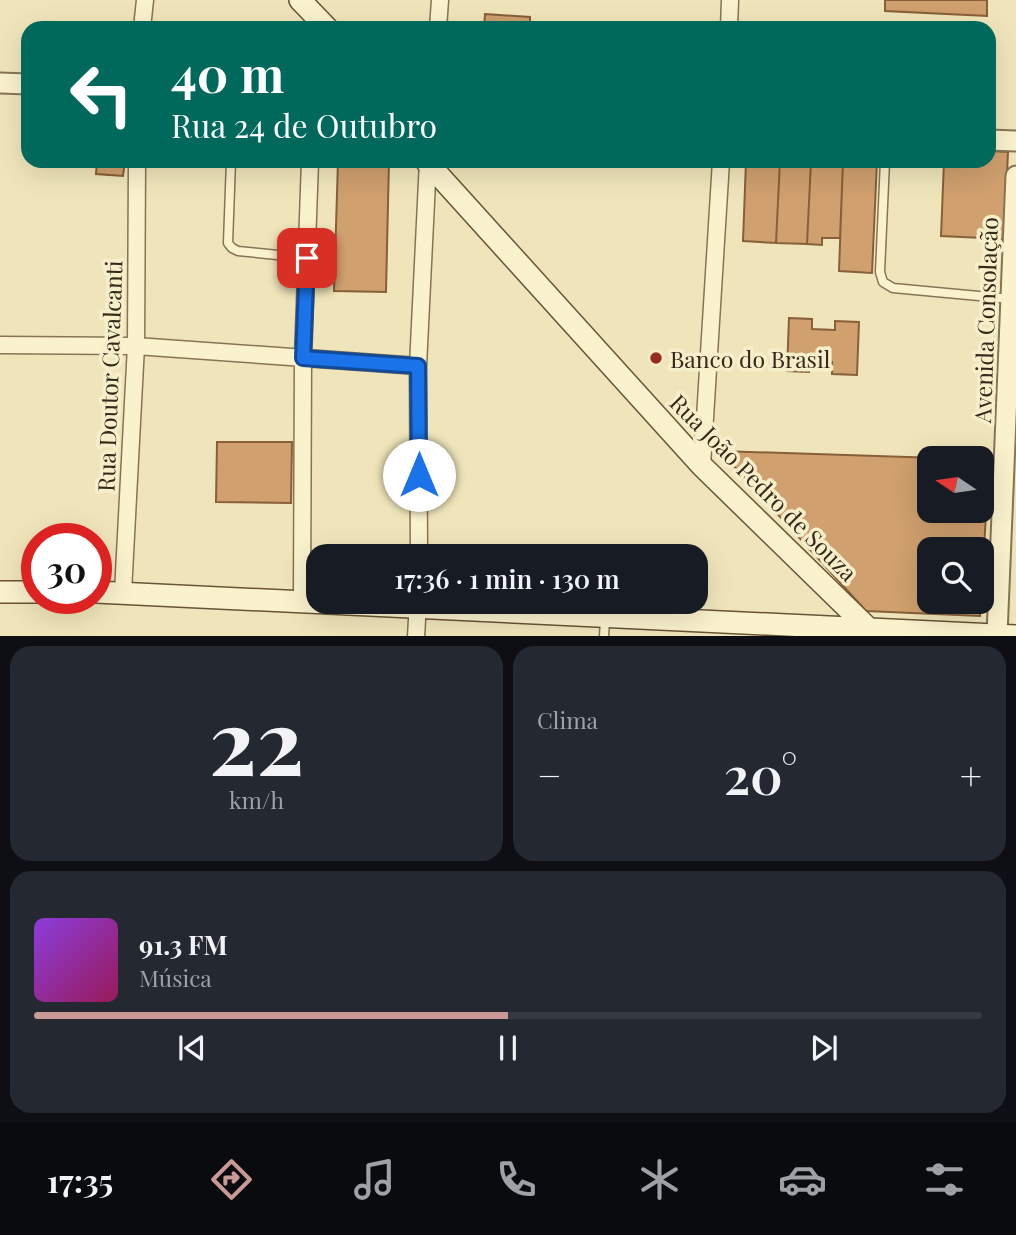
<!DOCTYPE html>
<html lang="pt">
<meta charset="utf-8">
<style>
body{margin:0;font-family:"Playfair Display",serif;background:#242831;color:#f1f3f6;height:100vh;display:flex;flex-direction:column;font-size:26px;white-space:nowrap}
*{box-sizing:border-box;margin:0}
p{font-size:23px;color:#9ea1a6}
.icon{flex:none;width:38px;height:38px;fill:none;stroke:currentColor;stroke-width:2;stroke-linecap:round;stroke-linejoin:round}
.map{position:relative;height:636px;overflow:hidden}
.side{display:flex;flex-direction:column;gap:10px;padding:10px;background:#0d0f14;flex:1}
.side>*{flex:none}
.guide{position:absolute;left:21px;top:21px;width:975px;height:147px;border-radius:21px;box-shadow:0 7px 28px #0002;background:#00695c;color:#fff;overflow:hidden}
.needle{width:46px;rotate:283deg}
.fabs{position:absolute;left:917px;top:446px;display:grid;gap:14px}
.fabs a{display:grid;place-items:center;width:77px;height:77px;border-radius:14px;background:#171b24;box-shadow:0 7px 28px #0002;font-size:35px}
.speed{position:absolute;left:21px;top:523px;display:flex;gap:14px;font-size:35px;font-weight:700;text-align:center}
.speed>*{display:grid;place-content:center;width:91px;height:91px;border-radius:50%;background:#171b24;box-shadow:0 7px 28px #0002;line-height:1}
.speed .limit{border:10px solid #d22;background:#fff;color:#111}
.pin{position:absolute;display:grid;place-items:center;width:60px;height:60px;color:#fff;margin:-30px;border-radius:14px;box-shadow:0 4px 10px #0006}
.me{position:absolute;width:77px;margin:-38px;rotate:0deg;stroke-linejoin:round;filter:drop-shadow(0 0 5px #0008)}
.turn{display:flex;align-items:center;gap:24px;height:147px;padding:0 35px;font-size:32px}
.turn .icon{width:91px;height:91px;stroke-width:2.5}
.turn b{display:block;font-size:49px;line-height:60px}
.big{font-size:52px;font-weight:600;line-height:1.1}
.side .tile{flex:1;display:flex;flex-direction:column;justify-content:center;gap:10px;min-width:0;padding:0 24px;border-radius:21px;background:#242831}
.side .dial{align-items:center;gap:0}
.dial b{font-size:91px;line-height:1}
.song{display:flex;align-items:center;gap:21px}
.cover{width:84px;height:84px;border-radius:10px;background:linear-gradient(135deg,hsl(270 70% 55%),hsl(330 70% 35%))}
.played{height:7px;border-radius:4px;background:linear-gradient(90deg,#c99996 50%,#363941 50%)}
.keys{display:flex;justify-content:space-around;direction:ltr}
.heat{display:flex;justify-content:space-between;align-items:center;font-size:38px;direction:ltr}
.side .tiles{flex:1;display:grid;gap:10px;grid-template-columns:1fr 1fr}
.tile:last-child{grid-column:span 2}
.trip{position:absolute;left:306px;top:544px;width:402px;height:70px;border-radius:21px;background:#171b24;box-shadow:0 7px 28px #0002;font-weight:600;line-height:70px;text-align:center}
.menu{display:flex;height:112px;justify-content:space-around;align-items:center;background:#090b0e;color:#9ea1a6}
.menu .icon{width:49px;height:49px}
.menu .current{color:#c99996}
.menu b{font-size:32px;color:#f1f3f6}
.map>svg:first-child{display:block}
.building{fill:#d0a06e;stroke:#875f39;stroke-width:2}
.lines{fill:none;stroke-linecap:round;stroke-linejoin:round}
.service-casing{stroke:#877454;stroke-width:11}
.minor-casing{stroke:#877454;stroke-width:19}
.tertiary-casing{stroke:#877454;stroke-width:23}
.secondary-casing{stroke:#685437;stroke-width:24}
.service{stroke:#faf1cd;stroke-width:8}
.minor{stroke:#faf1cd;stroke-width:16}
.tertiary{stroke:#faf1cd;stroke-width:19}
.secondary{stroke:#faf1cd;stroke-width:21}
.route-casing{stroke:#114b97;stroke-width:18}
.route{stroke:#1a73e8;stroke-width:12}
.poi-dot{fill:#982c21;stroke:#f7eeca;stroke-width:2.5}
.labels{text-anchor:middle;dominant-baseline:central;stroke-width:7;stroke-linejoin:round;paint-order:stroke}
.street-label{font-size:23px;fill:#35291a;stroke:#f7eeca}
.poi-label{font-size:23px;fill:#35291a;stroke:#f7eeca;text-anchor:start}
</style>
<div class="map">
<svg width="1016" height="637" viewBox="0 0 1016 637">
<rect width="100%" height="100%" fill="#f0e5ba"/>
<path class="building" d="M885 0H987V16L885 11Z
M485 14 530 17V28H484Z
M989 151 1008 152 1004 239 941 236 944 161H989Z
M97 161H125L123 176 96 174Z
M338 161H389L386 292 334 291Z
M746 161H780L776 243 743 241Z
M780 161H811L807 244 776 243Z
M811 161H843L840 238H822V245L807 244Z
M843 161H877L872 273 839 271Z
M789 318 812 319V329L835 330V321L859 322 857 375 832 374V362L810 361 809 372 787 371Z
M217 442H292L291 503 216 502Z
M720 451 938 458H929V511H982V460H989L982 585V550H929V602H981L980 616 866 611Z"/>
<g class="lines">
<g class="service-casing">
<path id="service" d="M231 161 228 243 232 248 238 251 307 258
M885 161 880 272 883 282 893 288 1011 299
M604 637 605 619"/>
</g>
<g class="minor-casing">
<path id="minor" d="M142 28 145 0
M438 28 440 0
M729 28 730 0
M0 345 136 346 418 366
M702 466 721 161
M419 556 418 366 428 161
M123 592 136 346 137 161
M302 601 303 358 310 161
M416 637 418 602"/>
</g>
<g class="tertiary-casing">
<path id="tertiary" d="M0 83 28 84
M989 140 1016 141
M997 635 1016 176"/>
</g>
<g class="secondary-casing">
<path id="secondary" d="M300 0 327 28
M426 161 702 466 869 629
M0 592H37
M96 592 1016 636"/>
</g>
<use href="#service" class="service"/>
<use href="#minor" class="minor"/>
<use href="#tertiary" class="tertiary"/>
<use href="#secondary" class="secondary"/>
</g>
<g class="lines">
<g class="route-casing">
<path id="route" d="M307 258 303 358 418 366 419 475"/>
</g>
<use href="#route" class="route"/>
</g>
<circle class="poi-dot" cx="656" cy="358" r="7"/>
<g class="labels">
<g class="street-label">
<text transform="translate(985 320) rotate(-88)">Avenida Consolação</text>
<text transform="translate(109 376) rotate(-88)">Rua Doutor Cavalcanti</text>
<text transform="translate(764 487) rotate(45)">Rua João Pedro de Souza</text>
</g>
<g class="poi-label">
<text x="670" y="358">Banco do Brasil</text>
</g>
</g>
</svg>
<div class="fabs">
<a><svg class="needle" viewBox="-14 -14 28 28"><path d="M0-13l5 13h-10z" fill="#e53935"/><path d="M0 13l5-13h-10z" fill="#9ea1a6"/></svg></a>
<a><svg class="icon" aria-label="search" viewBox="0 0 24 24"><circle cx="10" cy="10" r="6"/><path d="M15 15l6 6"/></svg></a>
</div>
<div class="speed"><div class="limit">30</div></div>
<div class="pin" style="left:307px;top:258px;background:#d93025"><svg class="icon" aria-label="arrive" viewBox="0 0 24 24"><path d="M6 21V4h12l-3 4 3 4H6"/></svg></div>
<svg class="me" style="left:419px;top:475px" viewBox="-20 -20 40 40"><circle r="19" fill="#fff"/><path d="M0-13L10 11 0 6-10 11z" fill="#1a73e8"/></svg>
<div class="trip">17:36 · 1 min · 130 m</div>
<div class="guide">
<div class="turn"><svg class="icon" aria-label="left" viewBox="0 0 24 24"><path d="M17 20v-9H6M10 6l-5 5 5 5"/></svg><div><b>40 m</b>Rua 24 de Outubro</div></div>
</div>
</div>
<section class="side">
<div class="tiles">
<div class="tile dial"><b>22</b><p>km/h</p></div>
<div class="tile"><p>Clima</p>
<div class="heat"><a>−</a><b class="big">20°</b><a>+</a></div>
</div>
<div class="tile">
<div class="song"><i class="cover"></i><div><b>91.3 FM</b><p>Música</p></div></div>
<div class="played"></div>
<div class="keys"><svg class="icon" aria-label="previous" viewBox="0 0 24 24"><path d="M18 5L8 12l10 7zM5 5v14"/></svg><svg class="icon" aria-label="pause" viewBox="0 0 24 24"><path d="M8 5v14M16 5v14"/></svg><svg class="icon" aria-label="next" viewBox="0 0 24 24"><path d="M6 5l10 7-10 7zM19 5v14"/></svg></div>
</div>
</div>
</section>
<nav class="menu">
<b>17:35</b>
<svg class="icon current" aria-label="directions" viewBox="0 0 24 24"><path d="M12 3l9 9-9 9-9-9zM9 14v-3h6M13 9l2 2-2 2"/></svg>
<svg class="icon" aria-label="music" viewBox="0 0 24 24"><path d="M9 18V5l10-2v13"/><circle cx="6" cy="18" r="3"/><circle cx="16" cy="16" r="3"/></svg>
<svg class="icon" aria-label="phone" viewBox="0 0 24 24"><path d="M5 4h4l2 5-3 2q2 4 5 5l2-3 5 2v4C11 20 4 13 5 4z"/></svg>
<svg class="icon" aria-label="climate" viewBox="0 0 24 24"><path d="M12 3v18M4 7l16 10M4 17L20 7"/></svg>
<svg class="icon" aria-label="car" viewBox="0 0 24 24"><path d="M5 17H2v-5l4-1 3-4h7l3 4 3 1v5h-3M9 17h6M6 11h13"/><circle cx="7" cy="17" r="2"/><circle cx="17" cy="17" r="2"/></svg>
<svg class="icon" aria-label="filters" viewBox="0 0 24 24"><path d="M4 7h16M4 17h16"/><circle cx="9" cy="7" r="2"/><circle cx="15" cy="17" r="2"/></svg>
</nav>
